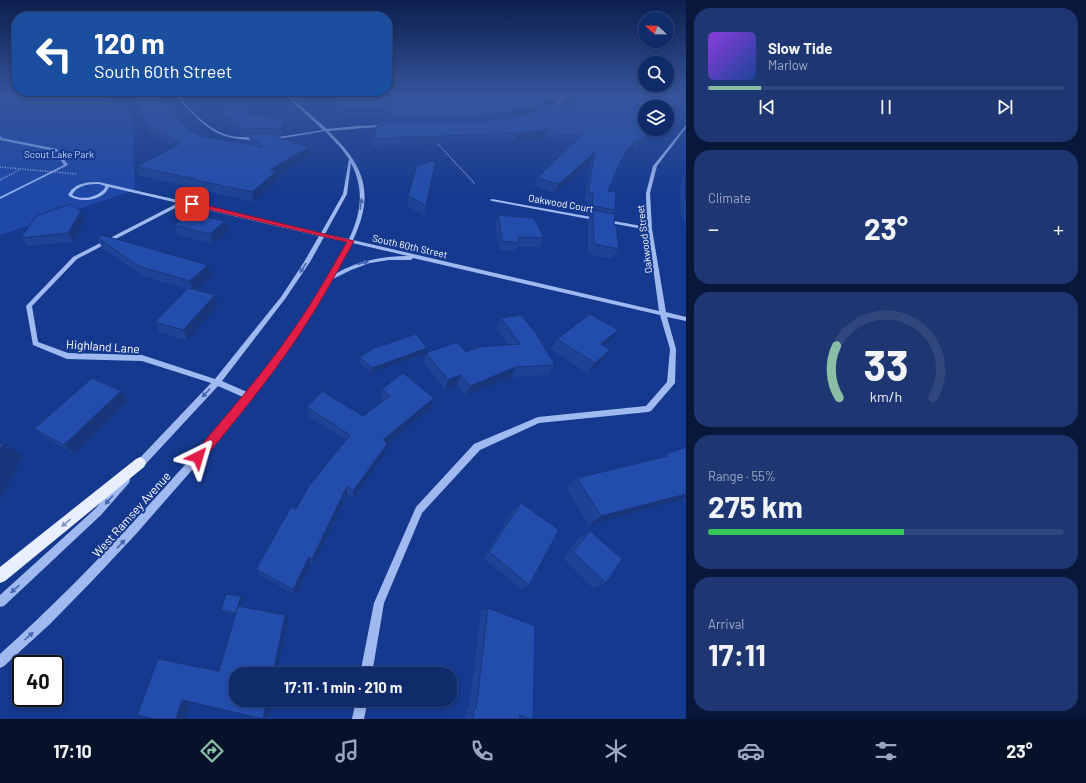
<!DOCTYPE html>
<meta charset="utf-8">
<style>
body{margin:0;font-family:Barlow,sans-serif;background:#1e3772;color:#f1f3f6;height:100vh;display:flex;flex-direction:column;font-size:15px;white-space:nowrap}
*{box-sizing:border-box;margin:0}
p{font-size:13px;color:#9ca7c1}
.icon{flex:none;width:22px;height:22px;fill:none;stroke:currentColor;stroke-width:2;stroke-linecap:round;stroke-linejoin:round}
.map{position:relative;flex:1;overflow:hidden}
.side{display:flex;flex-direction:column;gap:8px;padding:8px;background:#09183a;width:400px}
.side>*{flex:none}
.hud{position:absolute;left:12px;top:12px;width:380px;height:84px;border-radius:16px;box-shadow:0 2px 6px #0003,0 0 0 1px #30477e;background:#1a4fa0;color:#fff;overflow:hidden}
.needle{width:26px;rotate:292deg}
.controls{position:absolute;left:638px;top:12px;display:grid;gap:8px}
.controls a{display:grid;place-items:center;width:36px;height:36px;border-radius:50%;background:#102b6a;box-shadow:0 2px 6px #0003,0 0 0 1px #30477e;font-size:20px}
.speed{position:absolute;left:12px;top:655px;display:flex;gap:8px;font-size:20px;font-weight:700;text-align:center}
.speed>*{display:grid;place-content:center;width:52px;height:52px;border-radius:50%;background:#102b6a;box-shadow:0 2px 6px #0003,0 0 0 1px #30477e;line-height:1}
.speed .limit{border:2px solid #111;border-radius:6px;background:#fff;color:#111}
.pin{position:absolute;display:grid;place-items:center;width:34px;height:34px;color:#fff;margin:-17px;border-radius:8px;box-shadow:0 2px 6px #0006}
.me{position:absolute;width:44px;margin:-22px;rotate:40deg;stroke-linejoin:round;filter:drop-shadow(0 0 3px #0008)}
.turn{display:flex;align-items:center;gap:14px;height:84px;padding:0 16px;font-size:18px}
.turn .icon{width:52px;height:52px;stroke-width:2.5}
.turn b{display:block;font-size:28px;line-height:34px}
.big{font-size:30px;font-weight:700;line-height:1.1}
.side .card{flex:1;display:flex;flex-direction:column;justify-content:center;gap:6px;min-width:0;padding:0 14px;border-radius:16px;background:#1e3772}
.side .dial{align-items:center;gap:0}
.dial svg{height:104px;overflow:visible;fill:none;stroke:#30477e;stroke-width:7;stroke-linecap:round;text-anchor:middle}
.dial text{fill:#f1f3f6;stroke:none}
.song{display:flex;align-items:center;gap:12px}
.cover{width:48px;height:48px;border-radius:6px;background:linear-gradient(135deg,hsl(270 70% 55%),hsl(220 70% 35%))}
.played{height:4px;border-radius:2px;background:linear-gradient(90deg,#8abfa5 15%,#30477e 15%)}
.keys{display:flex;justify-content:space-around;direction:ltr}
.heat{display:flex;justify-content:space-between;align-items:center;font-size:22px;direction:ltr}
.charge{height:6px;border-radius:3px;background:linear-gradient(90deg,#34c759 55%,#30477e 0)}
.trip{position:absolute;left:229px;top:667px;width:228px;height:40px;border-radius:16px;background:#102b6a;box-shadow:0 2px 6px #0003,0 0 0 1px #30477e;font-weight:700;line-height:40px;text-align:center}
.menu{display:flex;height:64px;justify-content:space-around;align-items:center;background:#06112a;color:#9ca7c1}
.menu .icon{width:28px;height:28px}
.menu .current{color:#8abfa5}
.menu b{font-size:18px;color:#f1f3f6}
main{display:flex;flex:1;min-height:0}
.map>svg:first-child{display:block}
.green{fill:#1d48a8}
.lines{fill:none;stroke-linecap:round;stroke-linejoin:round}
.stream{fill:#92b2f3;fill-rule:evenodd}
.path-far1{stroke:#a0b9f0;stroke-width:1;stroke-dasharray:1 1.5;stroke-linecap:butt}
.path{stroke:#a0b9f0;stroke-width:1.5;stroke-dasharray:1 1.5;stroke-linecap:butt}
.minor{fill:#a0b9f0;fill-rule:evenodd}
.major{fill:#e9efff;fill-rule:evenodd}
.wall{fill:#1e4295}
.shaded-wall{fill:#183679}
.building{fill:#234dad;stroke:#183679}
.oneway{fill:#4666b0}
.oneway2{fill:#7f94c6}
.route{fill:#e11d48;stroke:#92132f}
.labels{text-anchor:middle;dominant-baseline:central;stroke-width:4;stroke-linejoin:round;paint-order:stroke}
.far-park-label{font-size:10px;fill:#c7d7fc;stroke:#15398e}
.far-street-label{font-size:10px;fill:#fff;stroke:#15398e}
.street-label{font-size:12px;fill:#fff;stroke:#15398e}
</style>
<main>
<div class="map">
<svg width="686" height="719" viewBox="0 0 686 719">
<rect width="100%" height="100%" fill="#15398e"/>
<path class="green" d="M0 95H104L132 116 135 190 0 235Z"/>
<g class="lines">
<path class="stream" d="M0 135 2 138 57 149 68 165 0 199V197L64 165 55 151 0 140Z"/>
<path class="path-far1" d="M436 142 439 145"/>
<path class="path" d="M438 144 475 184
M0 167 77 174
M0 180 19 170"/>
<path class="minor" d="M177 95H179C191 112 210 131 231 136 240 138 251 136 259 139L257 140C229 140 213 135 193 114 187 108 181 102 177 95Z
M285 95H288L327 129 357 126 386 125 388 126 328 131C365 165 375 194 353 240L659 311 648 230 492 201 490 200 492 199 647 227 646 193 653 166 686 125V128L657 166 650 193 652 229 666 312 686 317V321L667 317 676 349 675 383 651 411 648 412 539 423 480 450 422 513 384 603 372 674H360L374 603 416 507 474 444 538 417 646 406 667 382 670 349 660 315 413 258 411 260H389L370 263 351 270 331 280 300 332 281 359 252 398 199 462 136 534 93 580 50 624 4 666 0 668V654C59 601 113 545 166 486 192 457 219 428 243 397L218 386 141 469 138 470 135 469 134 466 135 463 211 383 142 361 67 359 33 345 26 306 73 257 178 203 109 187C103 201 79 204 68 195 74 183 87 182 99 182L321 233 343 194 349 159 341 148 325 131 271 140 272 138 323 130ZM351 163C365 190 361 213 349 239L325 234 347 194ZM99 184 105 186V188C98 197 83 201 72 195 77 185 89 184 99 184ZM183 204 319 236 304 262 281 297 215 379 142 355 68 353 38 342 32 306 77 259ZM324 237 347 242C320 295 285 345 247 392L222 381 285 299 310 262ZM352 243 408 256C382 256 357 261 335 274Z
M563 95H565L558 105 549 109V107L556 103Z
M126 476 129 477 130 480 129 483 101 515 4 606 0 607V595L95 509 123 477Z
M356 700H368L364 719H352Z"/>
<path class="major" d="M140 457 144 459 146 463 144 467 5 581 0 583V567L136 459Z"/>
</g>
<path class="wall" d="M136 95 189 130 202 136 252 145 250 142 249 137H244L222 118 221 110 280 119H285L286 127 282 136H279V138L296 142V144L309 147 310 156 278 175V180L254 202 197 189V188L140 176 136 167 174 147 149 134Z
M329 95H496L508 98 552 97 549 105 572 107 597 98 594 95H682L683 96 679 103 667 116V107L655 129 636 149 633 148 624 157 617 168 608 191 615 210 612 214 619 249 612 259 588 254V220L590 215H588V202L584 201 592 160 555 193 534 186 537 178 574 142 560 143 546 137 516 142V140L372 147 373 132 385 121V117L347 119Z
M434 169 424 216 407 206 408 196Z
M686 173V227L681 214 679 190 684 175Z
M498 215 544 238 540 247 517 246 515 251 499 250 495 224Z
M85 220 73 242 27 246 21 238Z
M225 221 228 232 213 244 177 235 174 225Z
M97 237 212 275 196 290 218 305 188 340 160 333 155 322 187 289 143 276 102 248Z
M501 318 555 365 549 375 511 377 466 395 457 385 445 390 424 363 426 353 466 352 508 345 496 328Z
M557 339 610 341 604 346 610 350 602 360 587 373 551 349Z
M427 348 426 353 371 373 359 362V357Z
M382 389 434 398 431 408 388 444 386 452 353 498 347 494 314 564 311 563 295 595 260 575 256 569 296 509 346 440 309 417 307 407 363 416 383 401 381 398Z
M128 401 75 454 45 438 34 429Z
M686 447V503L683 499 589 525 566 488 577 478 659 458 666 454Z
M521 503 529 585 521 589 483 558 513 510Z
M590 531 606 583 593 588 563 558 579 538Z
M241 596 243 598 241 607 288 619 277 674H236V700H271L268 717 190 702 185 719 158 659 219 671 236 614 224 612 221 610Z
M488 608 533 719H522L519 718V719H465L467 707H469L481 611Z"/>
<path class="shaded-wall" d="M103 95H126L104 98Z
M683 96 679 103 667 116V113Z
M552 97 549 105 527 116 505 121 507 113Z
M285 119 286 127 282 136 281 128Z
M548 129 546 137 516 142 518 134Z
M652 129H655L636 149 640 141Z
M637 140 633 148 624 157 614 172 619 164 628 149Z
M309 147 310 156 278 175V180L254 202 252 192 270 170Z
M595 152 592 160 555 193 559 184Z
M81 211 85 220 73 242 68 233Z
M225 221 228 232 213 244 210 234Z
M208 265 212 275 194 292 190 281Z
M215 295 218 305 188 340 183 330Z
M618 330 610 341 593 355 601 344Z
M427 348 426 353 371 373 372 368Z
M610 350 602 360 587 373 595 363Z
M516 367 511 377 466 395 470 386Z
M460 375 457 385 445 390 448 380Z
M121 391 128 401 75 454 64 445Z
M434 398 431 408 388 444 386 452 353 498V491L383 440Z
M4 443 23 456 2 498 0 497V451Z
M347 486V494L314 564 312 559Z
M686 494V498L683 499 589 525 601 516Z
M309 557 311 563 295 595 293 590Z
M241 596 243 598 238 615 236 613Z
M285 615 288 619 277 674H273Z
M182 700H191L185 719H176Z
M267 700H271L268 717 263 719Z"/>
<path class="building" d="M136 95H157L189 130 202 136 263 147 248 134 278 133 276 137 296 142 293 143 309 147 270 170 277 171 252 192 195 180 196 179 136 167 181 143 146 126Z
M334 95H496L508 98 512 95H551L552 97 549 100 530 108 507 113 458 117 385 115 390 109 347 111Z
M603 95H682L683 96 667 113V107H645V129H652L640 141 637 140 628 149 619 164 608 191 616 192 615 210 592 206 593 193H588L595 152 559 184 537 178 583 134 563 135 548 129 518 134V133L372 139 377 132H373L381 121H484L510 118 533 112 554 103 572 107 586 97 608 100Z
M243 107 254 115 279 116 277 119H285L281 128 243 129 221 110Z
M436 160 426 206 408 196 417 166Z
M686 178V197L685 181Z
M70 204 81 211 68 233 21 238 36 216Z
M593 210 615 214 614 225 616 226 619 249 594 244Z
M190 213 225 221 210 234 174 225Z
M498 215 534 218 544 238 518 237 519 243 502 241Z
M102 235 208 265 190 281 138 266 97 237Z
M188 288 215 295 183 330 155 322Z
M590 314 618 330 601 344 610 350 595 363 557 339Z
M521 315 535 332 555 365 516 367 470 386 460 375 448 380 426 353 457 342 466 352 479 347 520 344 501 318Z
M416 334 427 348 372 368 359 357 372 349Z
M403 373 434 398 383 440 388 443 353 491 347 486 312 559 309 557 293 590 256 569 291 507 296 509 309 486 350 435 307 407 322 391 363 416 390 396 382 389Z
M92 378 121 391 64 445 34 429Z
M0 443H4L0 451Z
M686 447V494L601 516 577 478 668 456 666 454Z
M521 503 559 530 529 585 489 552Z
M590 531 622 559 606 583 573 552Z
M226 594 241 596 236 613 221 610Z
M238 606 285 615 273 674H236V700H267L263 719 182 700 176 719H155L137 715 158 659 219 671Z
M488 608 535 626 533 719H529L520 715 519 719H473L474 708 476 709Z"/>
<defs><path id="oneway-solid" d="M-6-.8H1V-3.2L6.5 0L1 3.2V.8H-6Z"/></defs>
<g class="oneway">
<use href="#oneway-solid" transform="translate(361 204) rotate(-83)"/>
<use href="#oneway-solid" transform="translate(363 263) rotate(-14)"/>
<use href="#oneway-solid" transform="translate(303 268) rotate(124)"/>
<use href="#oneway-solid" transform="translate(206 393) rotate(133)"/>
<use href="#oneway-solid" transform="translate(109 500) rotate(131)"/>
<use href="#oneway-solid" transform="translate(121 544) rotate(-47)"/>
<use href="#oneway-solid" transform="translate(15 589) rotate(139)"/>
<use href="#oneway-solid" transform="translate(29 636) rotate(-42)"/>
</g>
<use class="oneway2" href="#oneway-solid" transform="translate(66 523) rotate(141)"/>
<linearGradient id="sky" x2="0" y2="1"><stop stop-color="#0c1f4e"/><stop offset="0.48" stop-color="#35549b"/><stop offset="1" stop-color="#35549b" stop-opacity="0"/></linearGradient>
<rect width="686" height="196" fill="url(#sky)"/>
<path class="route" d="M192 202 354 241C336 274 318 307 297 338 268 381 235 421 202 461L198 463 194 461 192 457 194 454C227 414 262 375 291 333 312 304 329 273 347 242L190 205 189 204Z"/>
<g class="labels">
<g class="far-park-label">
<text x="59" y="154">Scout Lake Park</text>
</g>
<g class="far-street-label">
<text transform="translate(561 203) rotate(10)">Oakwood Court</text>
<text transform="translate(644 239) rotate(-97)">Oakwood Street</text>
<text transform="translate(410 246) rotate(13)">South 60th Street</text>
</g>
<g class="street-label">
<text transform="translate(103 346) rotate(4)">Highland Lane</text>
<text transform="translate(131 514) rotate(-48)">West Ramsey Avenue</text>
</g>
</g>
</svg>
<div class="controls">
<a><svg class="needle" viewBox="-14 -14 28 28"><path d="M0-13l5 13h-10z" fill="#e53935"/><path d="M0 13l5-13h-10z" fill="#9ca7c1"/></svg></a>
<a><svg class="icon" aria-label="search" viewBox="0 0 24 24"><circle cx="10" cy="10" r="6"/><path d="M15 15l6 6"/></svg></a>
<a><svg class="icon" aria-label="layers" viewBox="0 0 24 24"><path d="M12 4l9 5-9 5-9-5zM3 14l9 5 9-5"/></svg></a>
</div>
<div class="speed"><div class="limit">40</div></div>
<div class="pin" style="left:192px;top:204px;background:#d93025"><svg class="icon" aria-label="arrive" viewBox="0 0 24 24"><path d="M6 21V4h12l-3 4 3 4H6"/></svg></div>
<svg class="me" style="left:198px;top:457px" viewBox="-20 -20 40 40"><path d="M0-17L14 15 0 8-14 15z" fill="#e11d48" stroke="#fff" stroke-width="4"/></svg>
<div class="trip">17:11 · 1 min · 210 m</div>
<div class="hud">
<div class="turn"><svg class="icon" aria-label="left" viewBox="0 0 24 24"><path d="M17 20v-9H6M10 6l-5 5 5 5"/></svg><div><b>120 m</b>South 60th Street</div></div>
</div>
</div>
<section class="side">
<div class="card">
<div class="song"><i class="cover"></i><div><b>Slow Tide</b><p>Marlow</p></div></div>
<div class="played"></div>
<div class="keys"><svg class="icon" aria-label="previous" viewBox="0 0 24 24"><path d="M18 5L8 12l10 7zM5 5v14"/></svg><svg class="icon" aria-label="pause" viewBox="0 0 24 24"><path d="M8 5v14M16 5v14"/></svg><svg class="icon" aria-label="next" viewBox="0 0 24 24"><path d="M6 5l10 7-10 7zM19 5v14"/></svg></div>
</div>
<div class="card"><p>Climate</p>
<div class="heat"><a>−</a><b class="big">23°</b><a>+</a></div>
</div>
<div class="card dial"><svg viewBox="0 0 100 80">
<path d="M14 69A42 42 0 1 1 86 69"/>
<path d="M14 69A42 42 0 0 1 12 29" stroke="#8abfa5"/>
<text x="50" y="56" font-size="32" font-weight="700">33</text>
<text x="50" y="72" font-size="11">km/h</text>
</svg></div>
<div class="card"><p>Range · 55%</p><b class="big">275 km</b><div class="charge"></div></div>
<div class="card"><p>Arrival</p><b class="big">17:11</b></div>
</section>
</main>
<nav class="menu">
<b>17:10</b>
<svg class="icon current" aria-label="directions" viewBox="0 0 24 24"><path d="M12 3l9 9-9 9-9-9zM9 14v-3h6M13 9l2 2-2 2"/></svg>
<svg class="icon" aria-label="music" viewBox="0 0 24 24"><path d="M9 18V5l10-2v13"/><circle cx="6" cy="18" r="3"/><circle cx="16" cy="16" r="3"/></svg>
<svg class="icon" aria-label="phone" viewBox="0 0 24 24"><path d="M5 4h4l2 5-3 2q2 4 5 5l2-3 5 2v4C11 20 4 13 5 4z"/></svg>
<svg class="icon" aria-label="climate" viewBox="0 0 24 24"><path d="M12 3v18M4 7l16 10M4 17L20 7"/></svg>
<svg class="icon" aria-label="car" viewBox="0 0 24 24"><path d="M5 17H2v-5l4-1 3-4h7l3 4 3 1v5h-3M9 17h6M6 11h13"/><circle cx="7" cy="17" r="2"/><circle cx="17" cy="17" r="2"/></svg>
<svg class="icon" aria-label="filters" viewBox="0 0 24 24"><path d="M4 7h16M4 17h16"/><circle cx="9" cy="7" r="2"/><circle cx="15" cy="17" r="2"/></svg>
<b>23°</b>
</nav>
